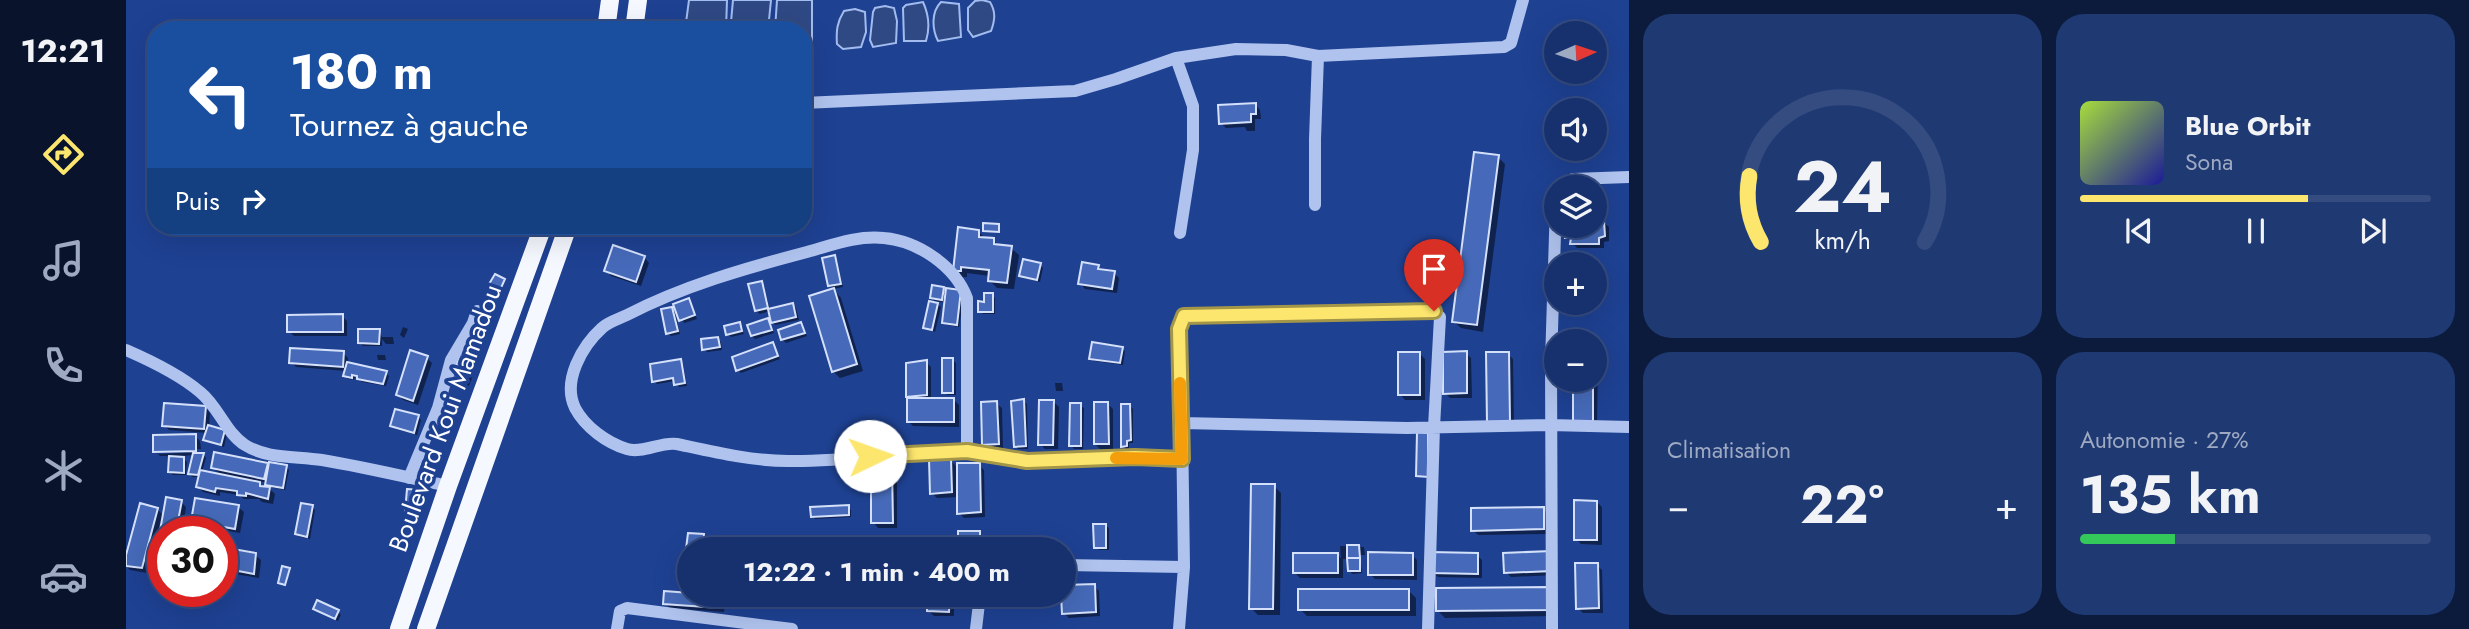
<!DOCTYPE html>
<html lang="fr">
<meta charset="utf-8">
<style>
body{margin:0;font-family:Jost,sans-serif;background:#1f3973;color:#f1f3f6;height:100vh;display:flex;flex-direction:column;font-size:26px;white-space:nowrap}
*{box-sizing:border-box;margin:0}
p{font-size:23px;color:#9ea9c2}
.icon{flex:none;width:38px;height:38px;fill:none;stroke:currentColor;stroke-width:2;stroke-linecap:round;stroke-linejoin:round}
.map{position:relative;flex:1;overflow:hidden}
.side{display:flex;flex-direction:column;gap:14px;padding:14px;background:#0c1b3c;width:840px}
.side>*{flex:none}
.top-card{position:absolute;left:21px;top:21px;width:665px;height:214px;border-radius:28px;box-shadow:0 7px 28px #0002,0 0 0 2px #354c81;background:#1a4fa0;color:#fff;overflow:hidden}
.needle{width:46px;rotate:87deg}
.controls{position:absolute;left:1418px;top:21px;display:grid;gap:14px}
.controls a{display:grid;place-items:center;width:63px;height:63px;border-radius:50%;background:#16316e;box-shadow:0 7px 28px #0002,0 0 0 2px #354c81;font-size:35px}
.speed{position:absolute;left:21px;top:516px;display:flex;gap:14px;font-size:35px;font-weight:700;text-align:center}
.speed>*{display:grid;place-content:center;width:91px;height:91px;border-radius:50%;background:#16316e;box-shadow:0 7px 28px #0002,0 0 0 2px #354c81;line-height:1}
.speed .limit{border:10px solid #d22;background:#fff;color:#111}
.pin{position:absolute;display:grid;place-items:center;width:60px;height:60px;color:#fff;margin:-72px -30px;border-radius:50% 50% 50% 0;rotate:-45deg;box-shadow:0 0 7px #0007}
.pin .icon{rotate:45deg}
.me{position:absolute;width:77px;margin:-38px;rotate:87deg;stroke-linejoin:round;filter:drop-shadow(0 0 5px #0008)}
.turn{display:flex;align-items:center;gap:24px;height:147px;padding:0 28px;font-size:32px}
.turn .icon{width:91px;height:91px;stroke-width:2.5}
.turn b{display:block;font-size:49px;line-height:60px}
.then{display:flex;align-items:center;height:66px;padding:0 28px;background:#0003;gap:14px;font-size:26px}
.big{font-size:52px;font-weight:700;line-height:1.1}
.side .widget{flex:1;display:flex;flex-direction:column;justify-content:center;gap:10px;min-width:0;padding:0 24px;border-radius:28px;background:#1f3973}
.side .dial{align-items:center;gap:0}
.dial svg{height:182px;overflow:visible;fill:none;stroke:#354c81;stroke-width:7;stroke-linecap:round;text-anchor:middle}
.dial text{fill:#f1f3f6;stroke:none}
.song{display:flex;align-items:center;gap:21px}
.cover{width:84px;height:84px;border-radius:10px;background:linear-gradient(135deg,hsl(80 70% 55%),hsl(240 70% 35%))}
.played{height:7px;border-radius:4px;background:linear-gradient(90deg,#fce66e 65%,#354c81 65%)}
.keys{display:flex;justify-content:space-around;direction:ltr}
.heat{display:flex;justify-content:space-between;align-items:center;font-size:38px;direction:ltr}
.charge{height:10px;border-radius:5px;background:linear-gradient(90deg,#34c759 27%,#354c81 0)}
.side .tiles{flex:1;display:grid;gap:14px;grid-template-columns:repeat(2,1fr)}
.trip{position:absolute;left:551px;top:537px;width:399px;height:70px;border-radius:35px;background:#16316e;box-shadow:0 7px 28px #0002,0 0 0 2px #354c81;font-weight:700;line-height:70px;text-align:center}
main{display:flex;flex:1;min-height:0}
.dock{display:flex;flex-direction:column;width:126px;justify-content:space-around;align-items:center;background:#09142c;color:#9ea9c2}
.dock .icon{width:49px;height:49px}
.dock .active{color:#fce66e}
.dock b{font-size:32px;color:#f1f3f6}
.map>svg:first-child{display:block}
.water{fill:#2f4985;stroke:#a3bcef;stroke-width:2}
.shadow{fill:#0007}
.building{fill:#466ab9;stroke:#d5e1fa;stroke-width:2}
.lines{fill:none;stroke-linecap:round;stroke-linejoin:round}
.minor{stroke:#afc3ee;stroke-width:12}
.major{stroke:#f6f8ff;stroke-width:18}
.route-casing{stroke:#a49648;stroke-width:18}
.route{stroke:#fce66e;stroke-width:12}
.slow{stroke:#f59e0b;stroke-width:12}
.labels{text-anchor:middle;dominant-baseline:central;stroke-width:7;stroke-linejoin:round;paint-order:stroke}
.street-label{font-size:26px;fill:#fff;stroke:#1e4192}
</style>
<main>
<nav class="dock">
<b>12:21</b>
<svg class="icon active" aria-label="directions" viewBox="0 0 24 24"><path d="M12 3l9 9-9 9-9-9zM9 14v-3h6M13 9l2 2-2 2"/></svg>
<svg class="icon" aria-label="music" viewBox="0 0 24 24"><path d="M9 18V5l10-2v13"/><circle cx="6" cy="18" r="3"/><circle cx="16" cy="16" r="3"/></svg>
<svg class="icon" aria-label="phone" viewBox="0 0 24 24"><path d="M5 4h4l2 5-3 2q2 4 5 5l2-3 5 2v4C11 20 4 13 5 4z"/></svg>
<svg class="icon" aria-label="climate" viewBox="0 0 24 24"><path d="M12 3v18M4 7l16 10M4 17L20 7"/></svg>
<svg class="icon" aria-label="car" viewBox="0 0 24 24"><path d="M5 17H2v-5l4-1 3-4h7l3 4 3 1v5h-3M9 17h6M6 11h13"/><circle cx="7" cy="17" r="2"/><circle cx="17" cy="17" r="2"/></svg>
</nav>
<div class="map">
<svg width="1503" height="629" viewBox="0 0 1503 629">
<rect width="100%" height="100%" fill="#1e4192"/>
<path class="water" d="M563 0H601L600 30H559Z
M607 0H645L642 30H607L605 22Z
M651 0H686V42L677 44V30H649Z
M856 0 864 2C870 12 869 20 865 31L847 37 842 30V8L849 1Z
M797 2C803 15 804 28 800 41H778L777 8 780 5Z
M815 2 833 4 835 37 812 41C806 29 805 12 815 2Z
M759 6 768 8 771 21 770 43 747 47 744 40 747 12 749 8Z
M729 9 739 12 740 32 735 47 717 49 711 44C710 31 711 22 718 11Z"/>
<path class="shadow" d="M1129 104 1134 110 1135 119H1129V131H1121L1119 127 1100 128 1095 123Z
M1372 157 1379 164 1357 332 1335 328 1327 321Z
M1477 222 1483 227V241L1478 242V248H1451L1441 237V226H1468Z
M852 231 860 239 867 240 874 246 885 248 893 255 888 289 871 288 864 281V276L841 273V277H836L829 270Z
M518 257 523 263 515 286 485 276 480 270Z
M708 257 711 260 717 287 707 289 704 286Z
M914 265 917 268 914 282 898 278 895 275Z
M972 266 977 271 988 273 993 278 991 293 959 289 954 283Z
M635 283 638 286 644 310 667 305 670 308 673 320 649 325 646 322 644 311 634 314 630 311Z
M817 289 821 293 838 295 833 327 821 325 818 322 820 303 809 301 805 298Z
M708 290 715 298 737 371 714 378 707 371Z
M866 295 869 298V314H857L854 311Z
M563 300 571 319 558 323 550 305Z
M811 304 815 307 809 332 799 327Z
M546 309 549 312 554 334 545 336 542 333Z
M216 316 221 321V336H168L163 331Z
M642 320 648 333 629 339 626 336Z
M613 324 618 334 605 337 602 334Z
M675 324 681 336 660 343 656 339Z
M277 327 282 329 278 338 274 335Z
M253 331 256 337H267L268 344H260L256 339V346H237L234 343Z
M347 338 356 339 357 344 346 343Z
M592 339 595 342 596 350 581 352 578 349Z
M646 344 654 359 615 373 612 370Z
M343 346 353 347V352L344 351Z
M996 348 999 351 997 365 968 361 965 358Z
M217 353 222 358V364L260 373 263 376 260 386 236 382 232 378 229 377 228 380 222 379 219 376 220 371 170 367 165 362Z
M1340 353 1345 358 1346 398H1324L1319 393Z
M1468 353 1472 357 1471 427 1448 422 1449 380H1468Z
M1294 354 1299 359V400H1279L1274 394Z
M1382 354 1387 359 1388 427 1363 422Z
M251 355H259L260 360H252Z
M350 356 353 360 341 391 329 387 326 384 331 368 336 369 332 365Z
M301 358 306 363 292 405 277 400 272 395Z
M827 360 830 363V395H821L818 392Z
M554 361 557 364 561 386 553 387 549 381 531 384 528 381Z
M800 362 805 367V400H828L833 405V427L787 426 782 421V397Z
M929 383H936L937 391H930Z
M898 401 901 404 902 449H892L889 446Z
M928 402 933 407 932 449H919L914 444Z
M870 403 876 408 877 449H863L858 444Z
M982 404 987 409V449H974L969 444Z
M954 405 958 408 957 449H948L945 445Z
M1004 406 1007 409V443H1003V449H1000L997 446Z
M79 407 84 413 83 427 101 434 98 447 83 442 79 439 81 433 43 430 38 425Z
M292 417 295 420 291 435 270 429 266 426Z
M311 428 317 431 314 439 308 435Z
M69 436 74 441 75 449 32 450V454L75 452 80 458 76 472 96 476 87 468 90 454 141 465 144 468 145 464 160 467 163 470 159 490 144 487 141 483 129 480 137 488 144 489 149 494 147 504 136 502 133 499H118L113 495 94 492V496L77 492 72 487 74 477H66L64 474 68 455 55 456 61 462 60 475H47L44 472 45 456H34L29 451V437Z
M824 460 832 468 853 465 858 470 859 517 838 518 833 513V497L811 498 806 493Z
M766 467 771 473V528H752L747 522Z
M1148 486 1155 493 1154 615H1132L1125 608Z
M294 492 297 495 296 515 284 514 281 511Z
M55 502 60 507 56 532H37V563L31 558 37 523H34L21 573 4 570 0 566V562L31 509 38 516Z
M1471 502 1476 507V545L1455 544 1450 539Z
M112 507 118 512 114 533 72 526 67 520Z
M186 507 189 510 184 539 174 537 171 534Z
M722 507 725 510V517L689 519 686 516Z
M1417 509 1422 514V534L1352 535 1347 530Z
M979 525 983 528V550H973L969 547Z
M853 533 858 538V550H834Z
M563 535H578L583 541 582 550H564V594L557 588Z
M1214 546 1238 547 1239 555H1234L1236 573 1227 574 1223 571V559H1217V578H1174L1169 573 1212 555 1215 558Z
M96 549 129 555 135 560 133 578 96 572Z
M1286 555 1291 560V580L1249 579 1244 574Z
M1351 555 1356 560V578L1312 577 1306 572Z
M1379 555 1430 575 1385 577 1380 572Z
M1471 565 1476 570 1477 613H1457L1452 608Z
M968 586 973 591 974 616 943 618 938 613V587Z
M1423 589 1429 616 1319 618 1312 611Z
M1283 591 1290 598V616H1181L1174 609Z
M564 595 594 597 599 602 598 612 544 608 539 603Z
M602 595H614L613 603 605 601Z
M632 595H657V602H635Z
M803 595H828V616H808L803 611Z
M189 609 212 612 215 615 212 621Z"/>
<path class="building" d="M1130 103V114H1125V122L1093 124 1092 105Z
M1348 152 1373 155 1351 325 1326 322Z
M1468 221H1478L1479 236 1473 238V244H1444L1445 238H1439L1440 226H1468Z
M857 223 873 224V232L857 231Z
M832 227 853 230V237L868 238V244L886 246 881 283 862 281 863 270 835 267V271H827Z
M487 245 519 256 510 282 478 271Z
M709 255 715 284 702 286 696 258Z
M897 259 915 263 911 280 893 276Z
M956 262 973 265 972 269 989 271 986 289 952 284Z
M369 274 379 279 374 290 363 284Z
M636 281 642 308 629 311 622 284Z
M806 285 818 287 816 300 804 298Z
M708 288 731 364 706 372 683 296Z
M820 288 835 290 831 325 816 323Z
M858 293H867V312H852V301L858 302Z
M563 298 569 315 553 321 547 304Z
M803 301 812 303 806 330 797 328Z
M667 303 670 317 645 323 642 309Z
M546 307 552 331 540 334 535 309Z
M217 314V332H161V315Z
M642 318 646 330 625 336 621 325Z
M614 322 616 331 600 335 598 326Z
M675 322 679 333 655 340 652 330Z
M232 329H254L253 344 232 343Z
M592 337 594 347 576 350 575 339Z
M647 342 652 356 610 371 606 357Z
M966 342 997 347 994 363 963 359Z
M164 348 218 351 217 367 163 363Z
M284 350 302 356 287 401 270 395Z
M335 350 351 355 345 370 330 365Z
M1341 351V393L1317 394V352Z
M1272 352H1294V395H1272Z
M1360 352H1383L1384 422 1361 423Z
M816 358H827V393H816Z
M555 359 559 383 548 385 547 378 526 382 524 364Z
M801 360V395L780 397V363Z
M221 362 261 371 257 384 231 379V376L226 375V378L217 376Z
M329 367 343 371 338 389 324 385Z
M1447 380H1467V423L1447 422Z
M781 398H828V422H781Z
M898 399 900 446 888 447 885 401Z
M913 400H928L927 445H912Z
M871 401 873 444 856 445 855 402Z
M968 402H982L983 444H968Z
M38 403 80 406 78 429 36 426Z
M944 403H955V446H943Z
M995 404H1004L1005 440 1001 441V446L995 447Z
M269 409 293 415 288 433 264 426Z
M82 425 99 430 95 445 77 440Z
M1291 432 1302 433V477L1290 476Z
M70 434V451L27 452V435Z
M88 452 142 463 138 479 85 468Z
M67 453H78L72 475 62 474Z
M43 456 58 457V473L42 472Z
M825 458 826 492 804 494 803 459Z
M143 462 161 465 157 488 139 485Z
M831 463H854L855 512 831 514Z
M745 466H766L767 523H745Z
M74 470 134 482V486L144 487 142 499 120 493V496L111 495V491L90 488 89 492 70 487Z
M1125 484H1149L1147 609H1123Z
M281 489 295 490 293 513 279 512Z
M40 497 56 500 50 532H37V560L29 559Z
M69 498 113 505 109 529 65 521Z
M1448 500 1471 501V540H1448Z
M14 503 32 508 16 568 0 566V555Z
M175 503 187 505 181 537 169 534Z
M723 505V515L685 517 684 507Z
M1418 507V529L1345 531V508Z
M967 524H980V548H968Z
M832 531H854V550H832Z
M562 533 578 534 577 550H564V589L555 588Z
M1221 545H1233L1234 558H1221Z
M96 547 130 553 128 574 96 568Z
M1425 551 1426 571 1378 573 1377 553Z
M1242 552 1287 553V575H1242Z
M1305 552 1352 553V574L1305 573Z
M1167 553H1212V573H1167Z
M1221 558H1234V571H1222Z
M1449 563H1472L1473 608 1450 609Z
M156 566 164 568 159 585 152 583Z
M969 584 970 612 936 614 935 595H938V585Z
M1424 587 1423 610 1310 611V588Z
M1172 589H1283V610H1172Z
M538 591 564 593V595H595L594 608 537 604Z
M801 595H824L823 612 801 611Z
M191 600 213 610 209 619 187 609Z"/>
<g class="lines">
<path class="minor" d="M1050 58 1067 106V150L1054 233
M677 103 949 91 990 79 1050 58 1110 49 1160 50 1192 56 1378 47 1385 43 1397 0
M1437 187 1447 179 1503 177
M1189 205V139L1192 56
M0 350C23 360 54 375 74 392 92 406 100 433 119 445 141 459 170 456 196 460 238 467 280 477 322 486
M1056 423 1053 329 1058 316 1308 311 1314 317 1308 427 1302 629
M841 451V298C829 266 792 241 758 238 732 235 706 245 681 252 620 268 557 286 501 315 493 319 482 322 476 328 456 346 436 381 449 408 459 427 481 443 501 449 516 454 536 441 551 444 588 452 625 461 662 461 720 462 779 452 837 451 859 451 881 461 903 461 954 463 1005 457 1056 459
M283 478 312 408 325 360 347 323 351 311
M938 565 1058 567
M491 629 494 611 501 608 666 629
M850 629 854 595
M1053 629 1058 567 1056 423 1281 428 1424 425 1503 427
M1426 629 1425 362 1430 203"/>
<path class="major" d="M480 30 484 0
M508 30 512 0
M273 629 322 486 417 226
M300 629 442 226"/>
</g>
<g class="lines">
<g class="route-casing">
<path id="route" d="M744 456 841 451 901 461 1009 457 1056 459 1053 329 1058 316 1308 311"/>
</g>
<use href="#route" class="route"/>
<path class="slow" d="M990 458 1056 459 1054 383"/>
</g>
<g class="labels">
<g class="street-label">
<text transform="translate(319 418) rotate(-70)">Boulevard Koui Mamadou</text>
</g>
</g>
</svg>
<div class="controls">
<a><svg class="needle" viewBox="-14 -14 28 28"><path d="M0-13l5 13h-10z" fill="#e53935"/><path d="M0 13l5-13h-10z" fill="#9ea9c2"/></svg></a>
<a><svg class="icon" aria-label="sound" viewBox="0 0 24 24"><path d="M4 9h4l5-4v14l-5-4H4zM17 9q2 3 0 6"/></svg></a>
<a><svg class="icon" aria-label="layers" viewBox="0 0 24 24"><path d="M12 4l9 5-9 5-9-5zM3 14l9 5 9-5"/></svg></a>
<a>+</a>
<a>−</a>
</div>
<div class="speed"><div class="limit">30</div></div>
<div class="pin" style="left:1308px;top:311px;background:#d93025"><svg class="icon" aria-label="arrive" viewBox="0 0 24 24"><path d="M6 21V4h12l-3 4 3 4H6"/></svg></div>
<svg class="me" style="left:744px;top:456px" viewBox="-20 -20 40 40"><circle r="19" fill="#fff"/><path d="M0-13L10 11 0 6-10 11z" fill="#fce66e"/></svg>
<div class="trip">12:22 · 1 min · 400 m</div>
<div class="top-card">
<div class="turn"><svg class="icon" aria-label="left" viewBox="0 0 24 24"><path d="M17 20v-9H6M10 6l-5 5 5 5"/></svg><div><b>180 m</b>Tournez à gauche</div></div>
<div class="then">Puis<svg class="icon" aria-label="right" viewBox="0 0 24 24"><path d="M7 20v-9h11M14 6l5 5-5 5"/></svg></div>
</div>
</div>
<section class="side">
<div class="tiles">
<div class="widget dial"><svg viewBox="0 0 100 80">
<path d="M14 69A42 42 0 1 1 86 69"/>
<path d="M14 69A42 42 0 0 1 9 40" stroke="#fce66e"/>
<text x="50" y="56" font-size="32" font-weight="700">24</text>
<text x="50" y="72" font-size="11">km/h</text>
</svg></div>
<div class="widget">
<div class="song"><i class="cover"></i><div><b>Blue Orbit</b><p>Sona</p></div></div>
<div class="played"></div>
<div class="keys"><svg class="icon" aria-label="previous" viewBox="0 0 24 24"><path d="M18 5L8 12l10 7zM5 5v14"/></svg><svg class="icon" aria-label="pause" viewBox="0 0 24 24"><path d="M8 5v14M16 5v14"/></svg><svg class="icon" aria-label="next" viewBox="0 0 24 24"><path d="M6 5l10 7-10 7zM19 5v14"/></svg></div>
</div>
<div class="widget"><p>Climatisation</p>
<div class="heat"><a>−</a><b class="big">22°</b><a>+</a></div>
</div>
<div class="widget"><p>Autonomie · 27%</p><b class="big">135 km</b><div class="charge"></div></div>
</div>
</section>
</main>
